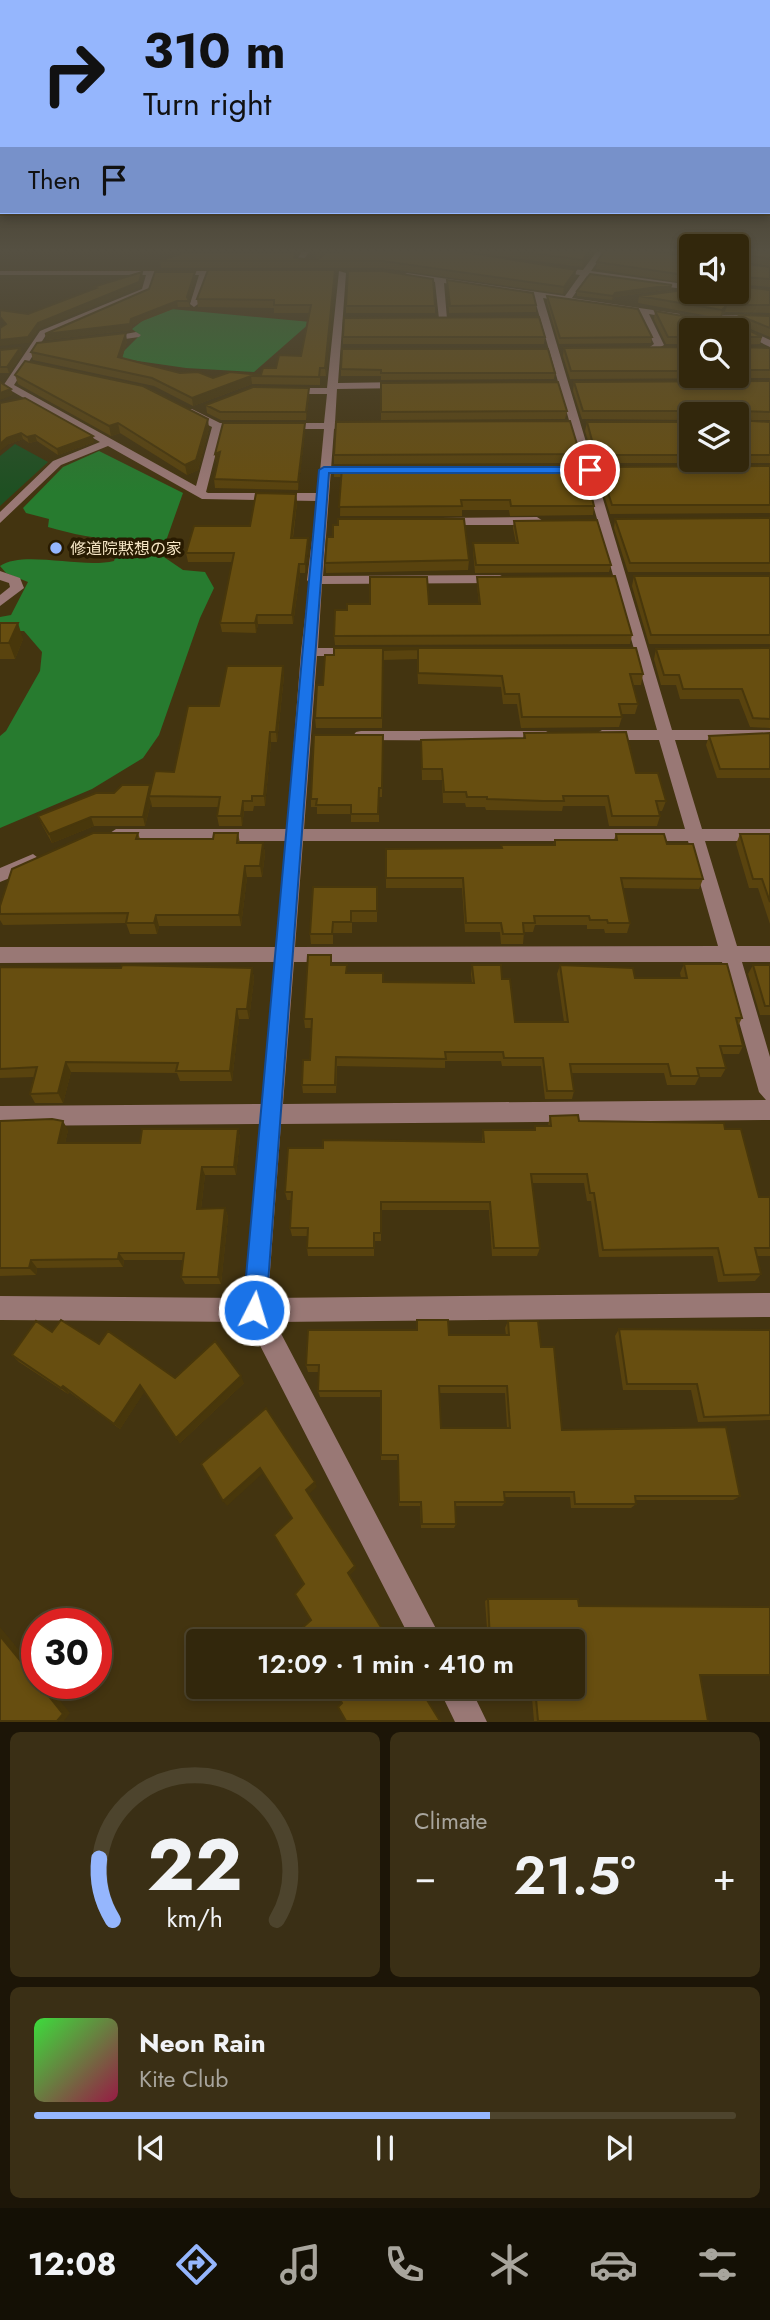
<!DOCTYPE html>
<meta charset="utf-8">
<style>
body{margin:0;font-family:Jost,"Noto Sans JP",sans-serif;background:#3a2f15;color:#f1f3f6;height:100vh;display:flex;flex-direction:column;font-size:26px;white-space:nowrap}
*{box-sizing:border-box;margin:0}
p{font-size:23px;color:#a8a59d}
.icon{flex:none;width:38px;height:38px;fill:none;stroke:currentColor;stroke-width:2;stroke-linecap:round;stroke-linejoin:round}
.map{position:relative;height:1722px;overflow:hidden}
.details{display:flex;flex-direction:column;gap:10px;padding:10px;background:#1c1507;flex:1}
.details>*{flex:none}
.hud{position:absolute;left:0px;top:0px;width:770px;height:214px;box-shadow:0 4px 10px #0003,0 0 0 2px #4d442d;background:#95b6fd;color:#111;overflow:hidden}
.tools{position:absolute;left:679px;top:234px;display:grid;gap:14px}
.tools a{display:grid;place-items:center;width:70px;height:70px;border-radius:7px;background:#32270c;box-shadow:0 4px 10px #0003,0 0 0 2px #4d442d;font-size:35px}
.speed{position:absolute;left:21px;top:1608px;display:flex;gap:14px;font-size:35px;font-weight:700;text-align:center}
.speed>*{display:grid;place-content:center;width:91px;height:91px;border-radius:50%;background:#32270c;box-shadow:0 4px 10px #0003,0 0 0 2px #4d442d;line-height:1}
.speed .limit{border:10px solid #d22;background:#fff;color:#111}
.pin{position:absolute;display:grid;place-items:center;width:60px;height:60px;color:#fff;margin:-30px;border:4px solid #fff;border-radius:50%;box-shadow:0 2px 7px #0007}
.me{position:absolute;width:77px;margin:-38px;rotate:5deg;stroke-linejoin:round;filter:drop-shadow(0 0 5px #0008)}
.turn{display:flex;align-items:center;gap:24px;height:147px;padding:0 28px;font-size:32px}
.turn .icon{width:91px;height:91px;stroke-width:2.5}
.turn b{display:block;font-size:49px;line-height:60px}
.then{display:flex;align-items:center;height:66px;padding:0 28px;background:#0003;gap:14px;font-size:26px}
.big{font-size:52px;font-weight:600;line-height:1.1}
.details .widget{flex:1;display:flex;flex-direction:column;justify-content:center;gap:10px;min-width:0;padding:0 24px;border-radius:10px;background:#3a2f15}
.details .dial{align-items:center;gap:0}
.dial svg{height:182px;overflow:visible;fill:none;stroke:#4d442d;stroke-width:7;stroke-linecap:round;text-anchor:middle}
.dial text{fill:#f1f3f6;stroke:none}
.song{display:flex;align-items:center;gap:21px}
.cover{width:84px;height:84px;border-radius:10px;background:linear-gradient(135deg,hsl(120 70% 55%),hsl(340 70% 35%))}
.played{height:7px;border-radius:4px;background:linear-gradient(90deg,#95b6fd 65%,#4d442d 65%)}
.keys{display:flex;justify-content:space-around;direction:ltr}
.heat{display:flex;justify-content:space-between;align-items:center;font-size:38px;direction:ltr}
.details .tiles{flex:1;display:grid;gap:10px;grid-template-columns:1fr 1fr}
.widget:last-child{grid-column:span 2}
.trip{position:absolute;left:186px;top:1629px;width:399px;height:70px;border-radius:7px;background:#32270c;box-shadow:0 4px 10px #0003,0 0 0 2px #4d442d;font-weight:600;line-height:70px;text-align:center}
.tabs{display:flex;height:112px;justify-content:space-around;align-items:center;background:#141005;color:#a8a59d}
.tabs .icon{width:49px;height:49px}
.tabs .current{color:#95b6fd}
.tabs b{font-size:32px;color:#f1f3f6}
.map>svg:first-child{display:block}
.green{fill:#1e5022}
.forest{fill:#277b2f}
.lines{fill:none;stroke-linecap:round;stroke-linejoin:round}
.minor{fill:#997875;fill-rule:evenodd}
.wall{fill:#59430e;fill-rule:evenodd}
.shaded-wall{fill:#48370b}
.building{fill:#674e10;stroke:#48370b;stroke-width:2;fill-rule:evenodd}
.route{fill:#1a73e8;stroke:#114b97;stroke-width:2}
.poi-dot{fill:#95b6fd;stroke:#281b01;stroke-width:2.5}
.labels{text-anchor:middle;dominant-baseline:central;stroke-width:7;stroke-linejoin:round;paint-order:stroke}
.far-poi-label{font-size:16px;fill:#f5e5c4;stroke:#281b01;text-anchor:start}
</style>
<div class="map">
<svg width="770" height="1722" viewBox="0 0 770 1722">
<rect width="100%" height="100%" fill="#433410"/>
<path class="green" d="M15 444 48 462 0 506V456Z"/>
<path class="forest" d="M171 309 311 322 254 372 186 368 117 358 140 335 132 329 150 315Z
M99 451 183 493 161 555 183 570 205 572 214 588 200 618 159 735 143 758 92 789 0 828V736L6 731 40 671 42 652 24 631H0V617L11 615 28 582 6 573 0 566C24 550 82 569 114 561L121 540C96 539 72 534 48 527L49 519 26 513 23 508 63 467Z"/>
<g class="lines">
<path class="minor" d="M302 251H310L304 259 322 263 318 265 295 263Z
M597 251H605L591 271 691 285V290L587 276 572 298 680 314 677 319 649 314 664 345 652 352 647 349 654 344 639 313 543 298 672 730H770V740H675L702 829H770V841H705L737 946H770V962H742L770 1057V1120L281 1124 268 1298 770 1293V1317L275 1322 443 1642H412L248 1322 0 1320V1296L244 1298 260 1124 0 1126V1106L262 1104 275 962 0 963V947H276L286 841H116L107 835 116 829H287L301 652 309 583 307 580 317 501 202 499 108 446 61 465 0 523V512L53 461 100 442 3 386 40 331 142 289 146 275H0V271H232L229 275H207L198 304 194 307 190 304 199 275H154L149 292 46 335 14 385 196 486 212 427 184 413V409H192L220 423 251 424V428L247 429H222L206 492 208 493H318L324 429H282L277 426 282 423H324L327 394H286L281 391 286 388H327L339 271 346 273 338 383 405 382 410 385 405 388 337 389 335 423 343 426 334 429 323 576 500 575 507 579 500 583 322 584 318 648H357L364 652 357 656H317L304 829H685L659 740H602L594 735 602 730H657L534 297 444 283 447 319 443 322 439 319 435 282 403 275 407 273 565 296 580 275 550 271V267L583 270ZM303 841H688L718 946 295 947ZM294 962H722L759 1092 766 1100 283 1104Z
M742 251H750L741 273 737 275V264Z
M770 315V321L697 322 693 319 697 316Z
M742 327 770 340V347L739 332V328Z
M136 332 141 335 139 337 104 342 99 339Z
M442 518 537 517 543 521 537 525H438V519Z
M0 571 20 578 24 588 0 606V595L10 587 9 583 0 580Z
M361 731H546L554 736 546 741 356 740 353 736 356 732Z
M33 854 42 861 39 866 0 882V868Z
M438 1687H470L487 1722H455Z"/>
</g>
<path class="wall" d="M461 251H593L582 267Z
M604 251H691V255L666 253 691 257V292L770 290V313L725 312 720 318 638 303 639 296 683 290 691 284 596 269 597 262Z
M737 251H770V266L738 261V263L770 267V287L737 284Z
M315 252 576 270 575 277 563 294 383 268H161L160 261 294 258 317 260H318L316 259Z
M335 270V278L326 376H320V385L252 384 193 406 154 386 33 360 31 352 127 341 122 358 180 373 213 378 261 375 301 356 309 313H274V308L198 307 197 299Z
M195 278 188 300 190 307H178L132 325 131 330 46 340Z
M447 280 536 305V312L449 313Z
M671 289 615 297 612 300 577 296V291Z
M547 296 652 337 651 343 559 344 547 302Z
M346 306H435V313H346Z
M655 311 762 337 760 344 737 345V347L770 348V378L570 379 563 356 564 348 691 347V376H737V331H691V346V344H666L654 319Z
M738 315 770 316V337L736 323Z
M343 337H545L544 344H343Z
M20 348 22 354 9 373H0V350Z
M341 369 555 373 554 379 381 380V376H341Z
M15 375 209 428 198 470 187 475 120 433 111 436 18 384Z
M770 381V420H737L770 422V463H595L585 431 587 422H691V460H737V415H691V420L582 419 573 391 574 382Z
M381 383 567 411 565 419 381 420Z
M309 396 306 420H221L207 413 206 405Z
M0 403 94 442 58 455 37 441 29 443 23 439 9 444Z
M305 423V432L298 490 215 488 214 479 218 462H216L215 454Z
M580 454 579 463 334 464V455Z
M584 466 594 506 593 515 510 516 509 510H462V516H340L341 477H334V467Z
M770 466V513L610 514 598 476 600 467Z
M296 494 297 503 293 538 308 548 305 573H300L293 624H258L256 633 222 632 220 623 233 562H188L186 553 250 526Z
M770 518V572H628L614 528 615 519Z
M514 521 611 565 609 572 475 573 473 551V543H516L513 528Z
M469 560 468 570 326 573 325 563Z
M634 576H770V644H649L632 586Z
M477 577 632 635 630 644 335 645 334 636 429 604H479L477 586Z
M0 623 23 639 15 659H0Z
M334 648H636L643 674 641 685H633L638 704 635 714H621L622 717 619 727 521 728 517 704H503L501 687 418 684 417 659 383 660 382 728H316L315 718 323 685 334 655Z
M770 648V728L750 727 739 699H680L676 685H661L654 659 656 649Z
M283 666 284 676 277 742H271L265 806H254L253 811H244L242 826H219L217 816 219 807H152L151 802 145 826H94L52 843 42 825 38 816 114 793 150 785 151 789 174 772 219 706Z
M524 733 636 773 666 801 662 811H659L660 816 657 826H609L605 806H563L562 811 486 810 485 807H466L465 803H443L442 780H422L421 740 523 738Z
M770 733V778H717L706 745 709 736Z
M383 735 382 797H379V822H351V814H317V807H311V799Z
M138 833 140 839H213L238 833 240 843H263L265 854 262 877H247L241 926H159L157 934H130L126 923 3 925 0 920V906Z
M616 834 667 844 703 879 699 889 623 888 630 923 627 933H605L604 929H587V925H535L533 932H524L523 944H501L500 932H465L462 888H386V849L501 848V845H553L555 840H614Z
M740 834H770V924L758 888H749L736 844Z
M377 887V922H352V933H333V944H311L310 934Z
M684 964 742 1018 738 1026 743 1046 739 1054H722L726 1068 721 1077H699L695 1085H667L664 1073H572L574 1091 572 1099H545L541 1066H502L501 1061H445V1068L337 1066 336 1093H303L302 1085 310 1060 311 1028H305L304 1019 332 965H347V973L383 982 472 983 471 974 472 965 502 979 515 1022H564L557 974 560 965 635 978H681L680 973Z
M753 965H770V1015H760L748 974Z
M0 967 121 968H252L254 979 249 1019H239L232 1081H180L177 1073 71 1072 63 1103H35L30 1094 34 1077 0 1078Z
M550 1116 579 1121 725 1129 759 1197H770V1256H757L761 1274 755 1281 718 1282 713 1256 599 1257 591 1201H587L584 1183H532L540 1248 537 1256H492L489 1210H381V1241H374V1256H308L307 1248V1236H292L290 1228 291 1200H287L285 1192 323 1148 482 1142 483 1130H534L535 1126H548Z
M0 1121 68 1130 65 1143H140L238 1129 240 1138 236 1175H205L201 1209 225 1208 228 1217 221 1284H185L181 1277 183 1260H124L123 1267 37 1268 36 1275 0 1276Z
M417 1320 449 1335H506L505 1328 508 1321 541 1347 562 1430 740 1496 733 1500H636V1504L631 1508H571L570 1497H504L505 1502 502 1506H455L456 1524 454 1528H421L420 1506H399L398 1460H381V1397H320L318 1391 319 1372H308L306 1365 416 1330ZM439 1393H505L507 1428H441Z
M619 1329 770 1330V1420L698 1422 691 1390H623L615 1336Z
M52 1332 99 1344 175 1378 244 1383 180 1443 144 1392 120 1429 69 1392 68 1394 19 1362 12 1355Z
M488 1599 579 1606 700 1675 708 1721H534L531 1687H572V1642H488L485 1601Z"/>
<path class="shaded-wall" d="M589 251H593L582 267 583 260Z
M335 270V278L326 376 325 368Z
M576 270 575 277 563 294 564 287Z
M142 272 143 278 140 287 39 329 29 343 0 346V340Z
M195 272V278L187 303V297Z
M672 285 671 289 615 297 612 300 613 296 615 293Z
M177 301 178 307 132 325 131 330 46 340 45 334 131 319Z
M727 305 725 312 720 318 722 310Z
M126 333 127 341 120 366 118 357Z
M20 348 22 354 9 373 7 367Z
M251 376 252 384 193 406 192 398Z
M309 388V396L306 420V412Z
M11 389 13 395 0 400V393Z
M208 419 209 428 198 470 187 475 185 465Z
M118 423 120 433 111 436 109 426Z
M305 423V432L298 490V482Z
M21 433 23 439 9 444 0 451V444L7 438Z
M35 435 37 441 29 443 27 437Z
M93 436 94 442 58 455 57 449Z
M220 452 221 460 216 462 215 454Z
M296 494 297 503 291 548V538Z
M308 538V548L305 573V564Z
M299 564 300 573 293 624 292 615Z
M257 615 258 624 256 633 255 623Z
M18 623 23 639 15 659 9 643Z
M283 666 284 676 277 742 276 732Z
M270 732 271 742 265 806 264 796Z
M150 785 153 794 149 796 151 802 145 826 143 817Z
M243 801 244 811 242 826 241 816Z
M91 817 94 826 52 843 49 834Z
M263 843 265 854 262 877 260 866Z
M245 866 247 877 241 926 239 915Z
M156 915 159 926 157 934 154 923Z
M252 968 254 979 249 1019 247 1009Z
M237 1009 239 1019 232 1081 230 1071Z
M66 1062 71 1072 63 1103 58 1093Z
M63 1121 68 1130 63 1152 58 1143Z
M238 1129 240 1138 236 1175 234 1167Z
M202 1167 205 1175 200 1217 197 1209Z
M225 1208 228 1217 221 1284 218 1277Z
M119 1253 124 1260 123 1267 118 1259Z
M31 1260 37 1268 36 1275 29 1268Z
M241 1376 244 1383 180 1443 176 1438Z
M140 1385 145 1391 120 1429 114 1424Z
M63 1386 69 1392 68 1394 61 1388Z
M260 1468 263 1473 227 1506 223 1501Z
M315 1482 317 1487 308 1495 306 1490Z
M355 1566 356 1569 349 1576 348 1573Z
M0 1627 37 1672V1681L0 1636Z
M39 1684H47L70 1713 64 1721H57Z"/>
<path class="building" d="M337 251H459L576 270 564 287 383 261H160L185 252H294V258L317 260 324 254 315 252H338Z
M516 251H589L583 260Z
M604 251H654L691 257V276L597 262Z
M737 251H770V259L739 254 737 256Z
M737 259 738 263 770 267V279L739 277 737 284Z
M208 270H335L325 368H320L319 377 251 376 192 398 152 378 31 352 37 343 126 333 118 357 180 373 198 372 213 378 230 372 261 375 263 368H276L279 355 301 356 311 305H274V300L197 299Z
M348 271H383L433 279 435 306H346Z
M142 272 139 282 38 323 28 337 0 340V328L6 324 0 317V310L28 314 96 288 93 287Z
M155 272H195L187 297 189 301H177L131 319 130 324 45 334 149 289Z
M590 274 672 285 615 293 613 296 577 291Z
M447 280 533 293 536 305 450 306Z
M688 284H691V292H737V286L770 290V305H727L722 310 639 296 683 290Z
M547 296 638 309 652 337 560 338Z
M655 311 743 327 762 337H737V347L770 348V370H737V331H691V337H668Z
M738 315 770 316V328Z
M539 317 545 337H343L344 318Z
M691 347V371H571L564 348Z
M20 348 7 367H0V350Z
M342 349H548L555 373H381V370L341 369Z
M25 361 143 386 208 419 196 460 185 465 118 423 109 426 15 375Z
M770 381V412L739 411 737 419V415H695L696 414 693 411H583L574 382Z
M0 382 11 389 0 393Z
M558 382 567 411 381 412V383Z
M253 387 309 388 306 412H220L206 405Z
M25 398 93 436 57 449 35 435 27 437 21 433 7 438 0 444V403Z
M737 420 770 422V455H737Z
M570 421 580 454 334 455 336 422Z
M587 422H691V455H596Z
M223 423H305L298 482 214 479 220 452 215 454Z
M584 466 594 506H511L510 500H461L462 506 339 507 342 467H334Z
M770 466V505H612L600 467Z
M256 493 296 494 291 538H308L305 564H299L292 615H257L255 623H220L234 553H186L194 526H250Z
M770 518V563H630L615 519Z
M338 519H464L469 560 325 563 327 537H333V525H338Z
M597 520 611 565H476L473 543H518L514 521Z
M615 576 632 635 334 636 335 610H347V604H370V577H427L429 604H480L477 577Z
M634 576H770V635H651Z
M0 623H18L9 643H0Z
M334 648H636L643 674H630L638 704H619L622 717H522L519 694H505L502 676 418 673V649L383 650 382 718H315L317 685H323L325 655H334Z
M770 648V719L753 718 742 689H683L679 675H664L656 649Z
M227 666H283L276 732H270L264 796H252V801H243L241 816H217L220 797 149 796 155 771 174 772 188 706H219Z
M626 732 636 773H658L666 801H656L660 816H612L608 796H563L564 801H543L487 799V797H467L466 792H444L442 769H422L421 740 525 738 524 733Z
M770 733V769H720L709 736Z
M314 735H383L382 788H379L378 814H351V805H316L317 799H311Z
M122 785H150L143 817H91L49 834 38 816 96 793H114Z
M93 833H138L136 839H213L214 833H238L237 843H263L260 866H245L239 915H156L154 923H126L128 913 0 914V906L12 869Z
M616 834H664L667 844H693L703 879 621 878 630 923H608L607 920H590L589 916H534L535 923H523L524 934H503L501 923H466L463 878H386V849L502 848 501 845H555V840H617Z
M740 834H770V902L762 879H753Z
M313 887H377V911H351V922H333L332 934H310Z
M308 955H331V965H347L346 973H383V982L474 983 472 965H501L502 979H510L515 1022H568L560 965 633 968 635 978H687L684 964H727L742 1018H736L743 1046H720L726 1068H697L699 1076H671L668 1064H570L574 1091H547L543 1058H504L503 1052H445L446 1059 336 1057 335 1085H302L303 1060H310L312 1019H304Z
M122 965 252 968 247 1009H237L230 1071H176L178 1063 66 1062 58 1093 30 1094 37 1067 0 1069V967L121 968Z
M753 965H770V1006H765Z
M578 1115 579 1121 724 1123 725 1129H741L759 1197H770V1248H755L761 1274 724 1275 718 1248 603 1250 594 1193H590L587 1174H531L540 1248H494L490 1202H381V1233H374V1248H307L308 1228H290L292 1192H285L288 1148H323V1140L484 1142 483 1130H535V1126H551L550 1116Z
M52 1119 63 1121 58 1143H140L142 1129H238L234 1167H202L197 1209 225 1208 218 1277H181L184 1253H119L118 1259 31 1260 29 1268H0V1121Z
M61 1320 99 1344 108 1331 175 1378 215 1341 241 1376 176 1438 140 1385 114 1424 63 1386 61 1388 12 1355 36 1321 52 1332Z
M417 1320H448L449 1335H509L508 1321H538L541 1347H554L562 1430 726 1427 740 1496H635L636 1504H575L574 1492H504L505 1502H455L456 1524H422L421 1502H399L398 1455H381V1391H318L319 1365H306L308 1330H417ZM439 1386H507L510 1428H441Z
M619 1329 770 1330V1415L704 1417 697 1384H627Z
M266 1408 315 1482 306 1490 355 1566 348 1573 390 1642H306L300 1630 311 1620 295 1594 304 1584 274 1535 292 1518 260 1468 223 1501 201 1464Z
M488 1599H578L579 1606 770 1607V1675H700L708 1721H538L535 1687H572V1642H490Z
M0 1636 37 1681V1684H39L63 1714 57 1721H0Z
M333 1687H419L440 1721H346L338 1707 342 1703Z"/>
<linearGradient id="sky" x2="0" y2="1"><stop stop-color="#251d09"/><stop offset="0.51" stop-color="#555042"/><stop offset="1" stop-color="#555042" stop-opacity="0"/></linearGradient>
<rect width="770" height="492" fill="url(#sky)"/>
<path class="route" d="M324 467H590L595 470 590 473H329L266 1310 262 1318 254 1321 247 1318 243 1310 319 470Z"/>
<circle class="poi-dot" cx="56" cy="548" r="7"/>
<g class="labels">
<g class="far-poi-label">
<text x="70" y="548">修道院黙想の家</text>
</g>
</g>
</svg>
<div class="tools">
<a><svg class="icon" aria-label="sound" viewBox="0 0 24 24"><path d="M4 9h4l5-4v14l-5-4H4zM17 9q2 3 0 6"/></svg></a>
<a><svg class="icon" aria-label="search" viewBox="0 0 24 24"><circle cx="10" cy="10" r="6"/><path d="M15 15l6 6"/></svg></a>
<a><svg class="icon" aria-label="layers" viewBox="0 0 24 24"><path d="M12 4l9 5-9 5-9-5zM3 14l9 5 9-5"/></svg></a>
</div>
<div class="speed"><div class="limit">30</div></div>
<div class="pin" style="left:590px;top:470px;background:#d93025"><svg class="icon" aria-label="arrive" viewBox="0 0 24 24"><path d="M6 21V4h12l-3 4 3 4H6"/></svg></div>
<svg class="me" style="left:254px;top:1310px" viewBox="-20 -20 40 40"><circle r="17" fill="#1a73e8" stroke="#fff" stroke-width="3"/><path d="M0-11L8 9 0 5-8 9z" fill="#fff"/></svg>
<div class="trip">12:09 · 1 min · 410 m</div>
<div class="hud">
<div class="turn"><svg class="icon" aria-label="right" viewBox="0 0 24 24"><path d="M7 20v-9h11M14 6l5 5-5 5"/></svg><div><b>310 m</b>Turn right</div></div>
<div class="then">Then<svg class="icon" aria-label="arrive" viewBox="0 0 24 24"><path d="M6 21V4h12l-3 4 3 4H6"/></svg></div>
</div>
</div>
<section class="details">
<div class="tiles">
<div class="widget dial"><svg viewBox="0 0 100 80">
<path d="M14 69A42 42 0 1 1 86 69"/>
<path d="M14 69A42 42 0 0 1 8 42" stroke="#95b6fd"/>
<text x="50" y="56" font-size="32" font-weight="700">22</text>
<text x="50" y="72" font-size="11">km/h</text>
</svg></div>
<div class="widget"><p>Climate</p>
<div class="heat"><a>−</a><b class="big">21.5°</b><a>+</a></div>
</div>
<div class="widget">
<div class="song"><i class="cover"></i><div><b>Neon Rain</b><p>Kite Club</p></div></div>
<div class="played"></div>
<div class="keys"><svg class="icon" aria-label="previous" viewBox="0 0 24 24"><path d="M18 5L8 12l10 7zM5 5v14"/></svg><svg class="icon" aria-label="pause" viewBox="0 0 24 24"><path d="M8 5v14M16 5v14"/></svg><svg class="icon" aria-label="next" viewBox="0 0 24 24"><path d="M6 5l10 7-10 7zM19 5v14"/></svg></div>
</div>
</div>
</section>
<nav class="tabs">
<b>12:08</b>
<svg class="icon current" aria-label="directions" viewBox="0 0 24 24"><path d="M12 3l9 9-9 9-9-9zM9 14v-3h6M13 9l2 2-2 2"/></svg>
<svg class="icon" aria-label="music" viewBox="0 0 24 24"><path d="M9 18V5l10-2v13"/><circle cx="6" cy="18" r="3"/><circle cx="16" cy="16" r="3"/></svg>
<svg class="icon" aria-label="phone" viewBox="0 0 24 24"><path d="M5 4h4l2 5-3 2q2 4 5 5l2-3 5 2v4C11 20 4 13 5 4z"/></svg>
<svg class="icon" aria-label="climate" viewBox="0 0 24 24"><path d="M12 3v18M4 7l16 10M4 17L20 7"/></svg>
<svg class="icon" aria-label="car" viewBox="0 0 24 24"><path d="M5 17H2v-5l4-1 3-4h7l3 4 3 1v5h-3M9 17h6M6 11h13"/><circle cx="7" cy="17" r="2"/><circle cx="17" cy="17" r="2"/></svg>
<svg class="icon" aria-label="filters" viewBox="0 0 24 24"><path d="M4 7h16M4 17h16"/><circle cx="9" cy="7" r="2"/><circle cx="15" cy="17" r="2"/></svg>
</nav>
